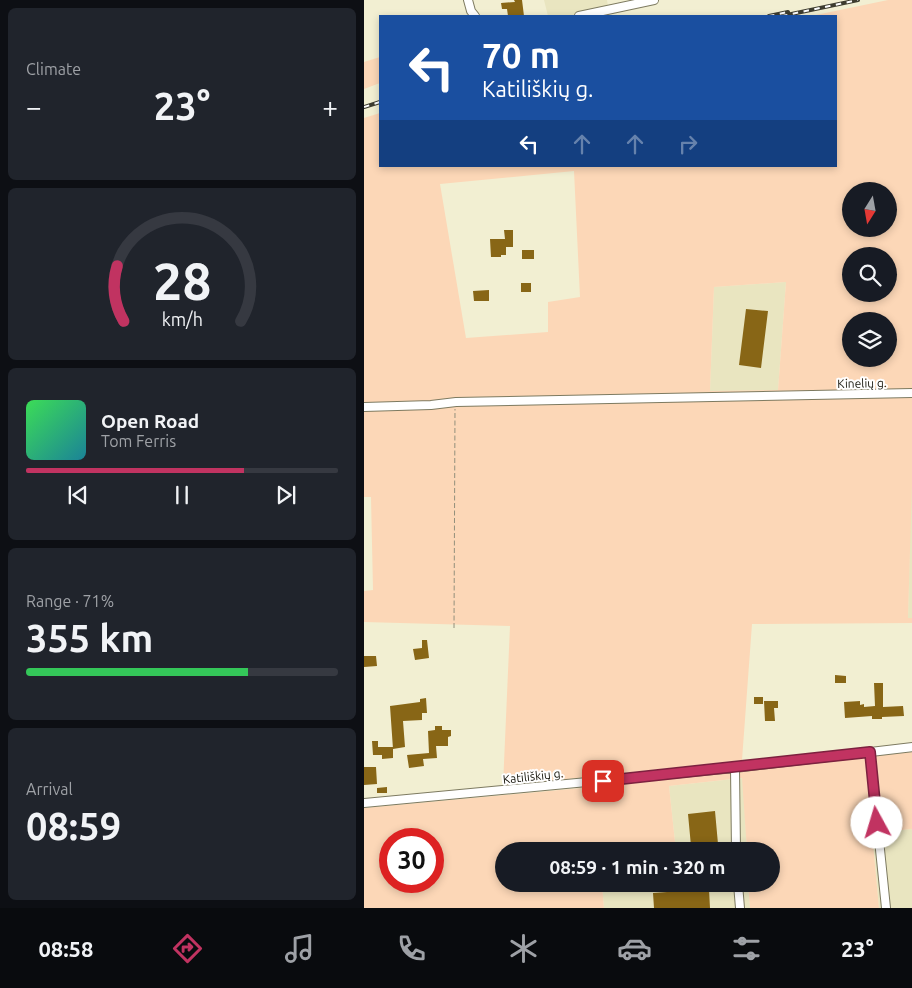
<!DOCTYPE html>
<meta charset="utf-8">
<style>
body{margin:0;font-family:Ubuntu,sans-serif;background:#20242c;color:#f1f3f6;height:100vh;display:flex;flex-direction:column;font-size:19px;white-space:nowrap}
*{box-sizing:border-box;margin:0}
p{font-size:16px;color:#9ea1a6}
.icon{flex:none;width:28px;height:28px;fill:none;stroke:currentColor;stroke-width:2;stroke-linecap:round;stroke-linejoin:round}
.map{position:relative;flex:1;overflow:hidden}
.side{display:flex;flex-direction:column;gap:8px;padding:8px;background:#0d0f14;width:364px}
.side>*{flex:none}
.banner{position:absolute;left:15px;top:15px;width:458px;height:152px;border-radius:0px;box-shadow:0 2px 8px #0003;background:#1a4fa0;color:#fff;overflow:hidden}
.needle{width:32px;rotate:191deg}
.controls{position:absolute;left:478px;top:182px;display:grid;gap:10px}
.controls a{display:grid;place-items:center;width:55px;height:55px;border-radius:50%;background:#171b24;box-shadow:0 2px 8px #0003;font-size:25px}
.speed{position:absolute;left:15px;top:828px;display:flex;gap:10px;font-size:25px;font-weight:700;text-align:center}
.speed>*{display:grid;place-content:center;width:65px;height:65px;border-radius:50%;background:#171b24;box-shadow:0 2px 8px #0003;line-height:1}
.speed .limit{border:8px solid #d22;background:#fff;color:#111}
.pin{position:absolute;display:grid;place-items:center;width:42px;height:42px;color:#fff;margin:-21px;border-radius:10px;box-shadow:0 2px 8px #0006}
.me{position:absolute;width:55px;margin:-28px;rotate:354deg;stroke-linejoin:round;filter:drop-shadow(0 0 4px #0008)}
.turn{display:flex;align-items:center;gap:18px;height:105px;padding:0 20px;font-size:22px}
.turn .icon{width:65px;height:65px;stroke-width:2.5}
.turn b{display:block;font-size:35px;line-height:42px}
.lanes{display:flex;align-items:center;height:48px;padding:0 20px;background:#0003;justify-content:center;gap:25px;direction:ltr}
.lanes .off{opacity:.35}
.big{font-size:38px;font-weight:700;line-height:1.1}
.side .card{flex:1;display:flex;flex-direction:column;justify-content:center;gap:8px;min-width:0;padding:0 18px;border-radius:8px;background:#20242c}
.side .dial{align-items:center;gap:0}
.dial svg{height:130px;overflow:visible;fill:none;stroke:#363941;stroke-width:7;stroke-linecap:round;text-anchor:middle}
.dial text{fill:#f1f3f6;stroke:none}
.song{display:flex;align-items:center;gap:15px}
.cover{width:60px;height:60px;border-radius:8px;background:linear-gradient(135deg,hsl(130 70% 55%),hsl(190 70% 35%))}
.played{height:5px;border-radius:2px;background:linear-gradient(90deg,#c13361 70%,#363941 70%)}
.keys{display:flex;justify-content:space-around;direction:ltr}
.heat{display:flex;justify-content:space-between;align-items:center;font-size:28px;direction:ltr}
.charge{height:8px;border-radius:4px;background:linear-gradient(90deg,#34c759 71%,#363941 0)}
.trip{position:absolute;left:131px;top:842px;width:285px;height:50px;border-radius:25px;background:#171b24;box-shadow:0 2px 8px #0003;font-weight:700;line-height:50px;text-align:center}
.menu{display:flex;height:80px;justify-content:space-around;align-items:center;background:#090b0e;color:#9ea1a6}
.menu .icon{width:35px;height:35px}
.menu .active{color:#c13361}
.menu b{font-size:22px;color:#f1f3f6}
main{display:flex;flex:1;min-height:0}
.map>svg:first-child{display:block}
.built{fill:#e9e5c0}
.green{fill:#fcd7b7;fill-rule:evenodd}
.building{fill:#886616}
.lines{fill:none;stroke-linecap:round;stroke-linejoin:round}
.minor-casing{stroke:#7d7a60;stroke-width:10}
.path{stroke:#93907c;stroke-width:1;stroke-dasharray:5 2.5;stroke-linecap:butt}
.minor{stroke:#fff;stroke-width:8}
.rail-casing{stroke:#3d3c2f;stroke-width:4}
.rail{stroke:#fff;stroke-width:2;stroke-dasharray:5.5;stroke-linecap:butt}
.route-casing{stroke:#7d213f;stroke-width:12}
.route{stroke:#c13361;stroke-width:9}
.labels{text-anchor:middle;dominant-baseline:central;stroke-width:4;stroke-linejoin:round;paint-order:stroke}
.street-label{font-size:12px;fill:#17160c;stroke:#fff}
</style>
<main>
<section class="side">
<div class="card"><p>Climate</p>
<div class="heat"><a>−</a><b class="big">23°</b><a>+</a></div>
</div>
<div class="card dial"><svg viewBox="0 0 100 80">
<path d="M14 69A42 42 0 1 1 86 69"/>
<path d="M14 69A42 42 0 0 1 10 35" stroke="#c13361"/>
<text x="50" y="56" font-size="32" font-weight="700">28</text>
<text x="50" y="72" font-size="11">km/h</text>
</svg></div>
<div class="card">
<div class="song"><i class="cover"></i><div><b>Open Road</b><p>Tom Ferris</p></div></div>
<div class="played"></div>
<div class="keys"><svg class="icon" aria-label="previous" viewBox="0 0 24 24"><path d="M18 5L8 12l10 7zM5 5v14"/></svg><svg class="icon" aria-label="pause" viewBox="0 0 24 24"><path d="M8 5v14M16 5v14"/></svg><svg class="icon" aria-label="next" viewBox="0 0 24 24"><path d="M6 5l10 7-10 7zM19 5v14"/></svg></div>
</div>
<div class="card"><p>Range · 71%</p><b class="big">355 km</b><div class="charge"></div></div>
<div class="card"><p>Arrival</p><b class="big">08:59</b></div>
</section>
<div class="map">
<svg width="549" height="908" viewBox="0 0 549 908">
<rect width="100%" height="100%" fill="#f2efd2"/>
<path class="built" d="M180 0H243L245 13 232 16H184Z
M422 282 414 390 346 391 350 287Z
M548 451 549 618H544Z
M379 778 383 851H312L305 786Z
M548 829V908H515L508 833Z
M238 884H384L386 908H240Z"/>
<path class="green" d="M524 0H548L549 451 544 618H548V623L388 624 378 760 139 786 146 626 0 622V591L9 590 7 497H0V118L16 113V166H471V16H447ZM210 171 216 297 184 302V332L102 338 76 184ZM486 191H524V229H486ZM486 256H524V294H486ZM422 282 414 390 346 391 350 287ZM486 321H524V359H486Z
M16 57V83L0 89V62Z
M548 752V829L508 833 515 908H386L384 884H408V851H383L378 778 305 786 312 851H140V884H238L240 908H0V808L239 786ZM26 839H69V881H26Z"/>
<path class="building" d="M150 0H158L160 16H144L143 9H138L137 3 151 2Z
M140 230H149V247H142V255H137V257H127L126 239H141Z
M158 250H170V259H158Z
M157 283H167V292H157Z
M125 290V301H110L109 291Z
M382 309 404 311 397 368 375 365Z
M58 640H63L65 658 51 660 49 649 58 648Z
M0 656H12L13 666 0 667Z
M471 675 482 676V683H471Z
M510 683H519V707L539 706 540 716 518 717V719H508V716L481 718 480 702 496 701V705L500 704V707L511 706Z
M390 697H399V704H390Z
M62 698 63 713H58V720L39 721 41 747 29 749 26 706 56 702V699Z
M400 701H414V708H410L411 721H401Z
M71 726H78V730H87V736L84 737V746H72L73 758 59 759 60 766 45 768 43 755 65 753 64 731 71 730Z
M8 741H14V747H29V758L18 759V755H9Z
M0 767H12L13 784 0 785Z
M23 787V793H13V788Z
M351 811 354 844 327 846 324 814Z
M345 889 346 908H290L289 893Z"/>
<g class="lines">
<g class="minor-casing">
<path id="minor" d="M104 0 107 11 111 16
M215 16 290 0
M0 407 67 405 92 402 549 393
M506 752 522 908
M371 768 372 851
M0 803 371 768 549 747
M374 884 376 908"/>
</g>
<path class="path" d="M90 628 91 409"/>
<use href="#minor" class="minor"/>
<g class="rail-casing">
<path id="rail" d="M405 16 424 12
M418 16 494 0
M0 107 16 102"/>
</g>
<use href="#rail" class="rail"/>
</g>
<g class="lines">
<g class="route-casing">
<path id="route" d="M239 781 506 752 513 823"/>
</g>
<use href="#route" class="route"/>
</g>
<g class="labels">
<g class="street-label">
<text transform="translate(498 383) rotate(-1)">Kinelių g.</text>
<text transform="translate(169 776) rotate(-6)">Katiliškių g.</text>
</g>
</g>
</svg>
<div class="controls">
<a><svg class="needle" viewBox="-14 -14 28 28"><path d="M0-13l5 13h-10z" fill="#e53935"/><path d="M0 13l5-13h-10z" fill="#9ea1a6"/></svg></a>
<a><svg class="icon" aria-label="search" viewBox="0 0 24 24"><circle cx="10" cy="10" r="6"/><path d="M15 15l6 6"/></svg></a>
<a><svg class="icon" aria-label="layers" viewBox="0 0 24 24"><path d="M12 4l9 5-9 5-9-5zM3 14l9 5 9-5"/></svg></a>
</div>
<div class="speed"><div class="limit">30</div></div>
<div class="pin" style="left:239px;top:781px;background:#d93025"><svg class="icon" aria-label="arrive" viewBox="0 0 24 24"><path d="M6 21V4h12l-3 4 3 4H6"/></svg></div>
<svg class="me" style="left:513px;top:823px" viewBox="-20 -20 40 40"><circle r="19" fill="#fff"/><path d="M0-13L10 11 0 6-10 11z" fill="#c13361"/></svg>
<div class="trip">08:59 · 1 min · 320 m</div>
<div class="banner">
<div class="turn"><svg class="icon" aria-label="left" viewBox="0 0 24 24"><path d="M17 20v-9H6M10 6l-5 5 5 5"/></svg><div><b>70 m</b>Katiliškių g.</div></div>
<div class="lanes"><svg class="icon" aria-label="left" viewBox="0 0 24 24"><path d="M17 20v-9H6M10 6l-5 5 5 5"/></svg><svg class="icon off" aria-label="ahead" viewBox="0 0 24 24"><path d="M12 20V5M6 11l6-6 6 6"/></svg><svg class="icon off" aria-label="ahead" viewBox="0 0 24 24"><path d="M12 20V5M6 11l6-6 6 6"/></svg><svg class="icon off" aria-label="right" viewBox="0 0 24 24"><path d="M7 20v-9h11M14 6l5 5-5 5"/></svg></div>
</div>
</div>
</main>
<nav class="menu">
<b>08:58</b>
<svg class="icon active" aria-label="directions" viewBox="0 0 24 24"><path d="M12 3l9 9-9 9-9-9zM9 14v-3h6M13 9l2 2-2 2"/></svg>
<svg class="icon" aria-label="music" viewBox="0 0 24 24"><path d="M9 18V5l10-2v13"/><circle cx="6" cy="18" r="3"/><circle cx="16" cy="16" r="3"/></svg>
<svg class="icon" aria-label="phone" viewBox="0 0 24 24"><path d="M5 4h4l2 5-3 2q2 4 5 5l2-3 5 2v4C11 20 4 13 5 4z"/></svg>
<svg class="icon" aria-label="climate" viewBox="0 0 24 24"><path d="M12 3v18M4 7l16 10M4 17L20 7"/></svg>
<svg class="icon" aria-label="car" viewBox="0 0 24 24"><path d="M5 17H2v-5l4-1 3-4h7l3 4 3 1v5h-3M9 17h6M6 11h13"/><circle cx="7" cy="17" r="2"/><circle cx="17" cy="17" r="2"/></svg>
<svg class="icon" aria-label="filters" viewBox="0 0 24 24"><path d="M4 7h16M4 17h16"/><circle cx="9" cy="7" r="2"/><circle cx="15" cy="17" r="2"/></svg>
<b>23°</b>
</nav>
